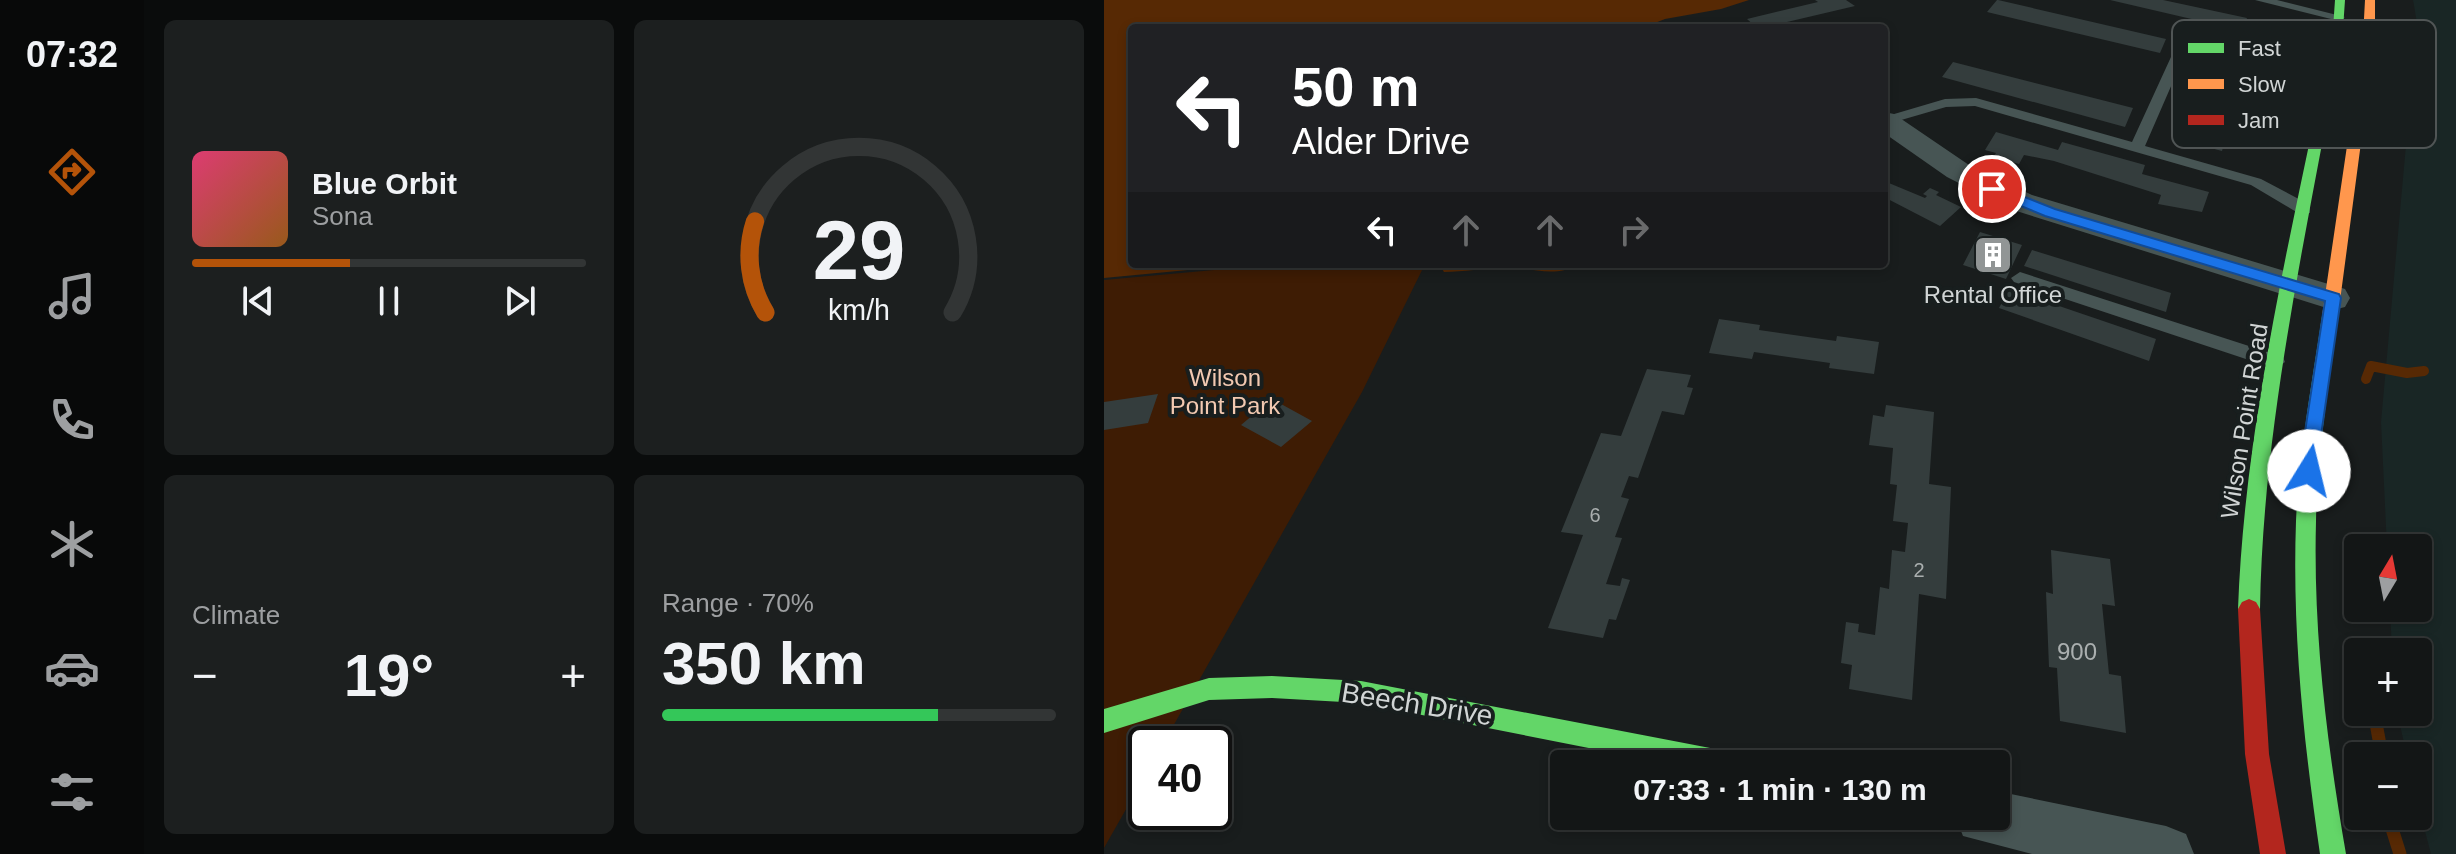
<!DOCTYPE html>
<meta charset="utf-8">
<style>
body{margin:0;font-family:Arial,sans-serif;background:#1c1f1f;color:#f1f3f6;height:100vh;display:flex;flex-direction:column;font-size:30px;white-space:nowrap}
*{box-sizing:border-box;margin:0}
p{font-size:26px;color:#9d9fa1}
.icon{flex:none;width:44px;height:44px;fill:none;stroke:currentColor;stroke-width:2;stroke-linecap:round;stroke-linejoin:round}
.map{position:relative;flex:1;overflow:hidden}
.panel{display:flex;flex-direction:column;gap:20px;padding:20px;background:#0a0c0c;width:960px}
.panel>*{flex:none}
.banner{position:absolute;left:24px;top:24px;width:760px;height:244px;border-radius:8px;box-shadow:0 4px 12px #0003,0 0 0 2px #323535;background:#202124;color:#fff;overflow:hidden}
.needle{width:52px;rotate:10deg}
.tools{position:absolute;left:1240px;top:534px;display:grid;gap:16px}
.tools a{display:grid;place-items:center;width:88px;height:88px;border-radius:8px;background:#131616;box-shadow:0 4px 12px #0003,0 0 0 2px #323535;font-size:40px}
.speed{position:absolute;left:24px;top:726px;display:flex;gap:16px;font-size:40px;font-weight:700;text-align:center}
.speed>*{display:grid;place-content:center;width:104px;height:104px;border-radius:50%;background:#131616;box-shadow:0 4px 12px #0003,0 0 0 2px #323535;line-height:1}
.speed .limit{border:4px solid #111;border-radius:12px;background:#fff;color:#111}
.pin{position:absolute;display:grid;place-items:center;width:68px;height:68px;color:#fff;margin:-34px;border:4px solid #fff;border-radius:50%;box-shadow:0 2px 8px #0007}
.me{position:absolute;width:88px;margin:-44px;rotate:9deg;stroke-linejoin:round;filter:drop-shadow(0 0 6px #0008)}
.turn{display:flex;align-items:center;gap:28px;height:168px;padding:0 32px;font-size:36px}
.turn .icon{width:104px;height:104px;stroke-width:2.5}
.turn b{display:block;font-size:56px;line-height:68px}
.lanes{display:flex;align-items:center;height:76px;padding:0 32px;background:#0003;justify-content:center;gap:40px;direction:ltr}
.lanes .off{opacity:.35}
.big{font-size:60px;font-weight:700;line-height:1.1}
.panel .widget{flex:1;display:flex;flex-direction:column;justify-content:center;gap:12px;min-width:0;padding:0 28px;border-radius:12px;background:#1c1f1f}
.panel .dial{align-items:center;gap:0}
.dial svg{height:208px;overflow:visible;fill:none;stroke:#323535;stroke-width:7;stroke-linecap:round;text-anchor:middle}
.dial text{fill:#f1f3f6;stroke:none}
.song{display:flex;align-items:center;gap:24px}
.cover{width:96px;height:96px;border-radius:12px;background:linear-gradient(135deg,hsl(340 70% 55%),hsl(30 70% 35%))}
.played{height:8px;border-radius:4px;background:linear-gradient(90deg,#b45309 40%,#323535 40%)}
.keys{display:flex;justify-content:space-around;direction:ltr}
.heat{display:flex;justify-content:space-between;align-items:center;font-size:44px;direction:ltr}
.charge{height:12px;border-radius:6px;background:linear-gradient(90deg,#34c759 70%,#323535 0)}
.panel .tiles{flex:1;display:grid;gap:20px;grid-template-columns:repeat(2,1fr)}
.trip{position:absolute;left:446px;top:750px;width:460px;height:80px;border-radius:8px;background:#131616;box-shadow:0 4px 12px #0003,0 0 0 2px #323535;font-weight:700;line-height:80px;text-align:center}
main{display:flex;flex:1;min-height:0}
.dock{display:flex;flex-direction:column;width:144px;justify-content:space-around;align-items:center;background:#080909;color:#9d9fa1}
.dock .icon{width:56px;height:56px}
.dock .current{color:#b45309}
.dock b{font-size:36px;color:#f1f3f6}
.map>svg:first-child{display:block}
.built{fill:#192625}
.green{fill:#3e1c04}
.water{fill:#572904}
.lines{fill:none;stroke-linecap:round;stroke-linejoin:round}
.stream-far1{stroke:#572904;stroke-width:10}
.stream{stroke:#572904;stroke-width:13}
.building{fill:#343d3d}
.lane{fill:#475554;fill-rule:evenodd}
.street{fill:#475554;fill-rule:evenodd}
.fast{fill:#63d668;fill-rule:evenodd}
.slow{fill:#ff974d;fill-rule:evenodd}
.jam{fill:#b3261e;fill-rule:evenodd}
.route{fill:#1a73e8;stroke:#114b97;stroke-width:2}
.labels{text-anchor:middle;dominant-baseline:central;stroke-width:8;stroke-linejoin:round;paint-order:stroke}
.number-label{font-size:20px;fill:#aaafaf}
.poi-label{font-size:24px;fill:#d1d5d5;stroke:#181e1e}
.park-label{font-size:24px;fill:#f2c9b1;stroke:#181e1e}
.street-label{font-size:24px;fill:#d1d5d5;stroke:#181e1e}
.near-number-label{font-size:24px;fill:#aaafaf}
.near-street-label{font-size:28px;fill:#d1d5d5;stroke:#181e1e}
.key{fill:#181e1e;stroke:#505555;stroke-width:2}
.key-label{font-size:22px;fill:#d1d5d5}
</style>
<main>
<nav class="dock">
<b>07:32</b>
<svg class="icon current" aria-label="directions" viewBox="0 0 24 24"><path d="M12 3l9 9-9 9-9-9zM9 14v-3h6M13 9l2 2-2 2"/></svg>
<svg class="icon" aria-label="music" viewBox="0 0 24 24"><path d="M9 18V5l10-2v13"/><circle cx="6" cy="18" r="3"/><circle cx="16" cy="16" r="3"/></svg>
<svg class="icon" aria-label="phone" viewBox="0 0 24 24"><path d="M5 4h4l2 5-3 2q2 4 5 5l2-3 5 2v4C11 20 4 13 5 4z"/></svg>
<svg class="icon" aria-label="climate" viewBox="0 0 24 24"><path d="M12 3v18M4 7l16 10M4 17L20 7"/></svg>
<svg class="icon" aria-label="car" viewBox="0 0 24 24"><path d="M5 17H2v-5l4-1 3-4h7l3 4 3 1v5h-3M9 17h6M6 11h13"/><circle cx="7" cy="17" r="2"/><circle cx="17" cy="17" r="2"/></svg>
<svg class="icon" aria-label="filters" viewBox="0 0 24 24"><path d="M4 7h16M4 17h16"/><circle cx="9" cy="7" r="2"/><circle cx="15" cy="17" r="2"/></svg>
</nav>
<section class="panel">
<div class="tiles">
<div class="widget">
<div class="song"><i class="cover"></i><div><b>Blue Orbit</b><p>Sona</p></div></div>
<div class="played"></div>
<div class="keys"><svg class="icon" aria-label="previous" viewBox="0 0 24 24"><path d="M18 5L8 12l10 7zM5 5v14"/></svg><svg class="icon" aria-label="pause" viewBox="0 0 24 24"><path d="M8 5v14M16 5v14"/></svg><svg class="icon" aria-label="next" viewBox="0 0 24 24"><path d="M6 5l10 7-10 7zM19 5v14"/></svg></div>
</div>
<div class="widget dial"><svg viewBox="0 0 100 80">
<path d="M14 69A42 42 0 1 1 86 69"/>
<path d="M14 69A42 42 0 0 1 10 34" stroke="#b45309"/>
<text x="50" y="56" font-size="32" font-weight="700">29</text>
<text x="50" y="72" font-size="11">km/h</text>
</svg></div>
<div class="widget"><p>Climate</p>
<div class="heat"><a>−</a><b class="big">19°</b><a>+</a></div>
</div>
<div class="widget"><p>Range · 70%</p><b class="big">350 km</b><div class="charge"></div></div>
</div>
</section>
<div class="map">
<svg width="1352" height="854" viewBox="0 0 1352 854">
<rect width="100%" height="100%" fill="#191d1d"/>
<path class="built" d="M1309 0H1352V854H1327L1314 805V756H1303L1293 712H1314V652H1288L1286 608H1314V548H1283L1277 422 1313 23Z"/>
<path class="green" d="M177 264H321L258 392 59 744H42V774L0 848V280Z"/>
<path class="water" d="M0 0H645L617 9 561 19 538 28H28V264H147L0 278Z
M335 264H475C451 279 425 267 399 267 379 268 360 272 340 272Z"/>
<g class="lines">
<path class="stream-far1" d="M1262 379 1267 366 1303 373 1320 371"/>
<path class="stream" d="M1270 712 1278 756
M1284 816 1296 854"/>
</g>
<path class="building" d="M711 0H742L751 6 683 22 684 26 675 28H653L643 19 714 2Z
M893 0H894L1062 39 1056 53 883 12Z
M1006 0H1059L1143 18 1139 31Z
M1112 51 1146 58 1118 151 1080 141Z
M849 62 1029 108 1021 127 838 77Z
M892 132 954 150 958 142 1041 165 1038 174 1105 192 1098 212 1054 204 1057 195 950 161 920 155 915 164 889 157 892 153 881 150Z
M780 181 821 198 823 196 819 194 826 188 835 192 832 195 857 207 836 226 780 197Z
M876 232 918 245 902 279 859 265Z
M928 250 1067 293 1062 312 920 266Z
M905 289 1052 339 1045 361 895 308Z
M615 319 656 325 655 330 732 341 733 336 775 342 770 374 725 368 726 363 650 352 648 359 605 353Z
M543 369 587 375 583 387 589 388 580 415 558 411 534 478 525 476 517 497 525 499 511 537 518 538 502 584 516 586 518 578 526 580 512 620 505 619 499 638 444 628 479 535 457 532 497 433 517 436Z
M54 394 44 423 0 430V402Z
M168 399 208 421 177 447 137 425Z
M782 405 830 412 825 484 847 487 842 599 815 594 808 700 745 689 748 665 737 663 742 622 755 624 754 632 771 635 776 587 785 589 788 550 801 552 804 523 789 521 793 485 786 484 789 448 765 445 769 415 780 417Z
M947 550 1006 559 1011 606 998 604 1005 674 1017 676 1022 733 956 721 953 668 945 667 942 592 949 594Z"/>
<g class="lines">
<path class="lane" d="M1151 0H1173L1241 17 1235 21Z
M1084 29 1186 51 1228 49 1234 53C1210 71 1119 44 1088 38L1041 146 1157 179 1206 205V213H1194L1147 185 871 106 842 107 780 125V117L841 99 872 98 1028 142 1078 33Z
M916 272 1179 357 1181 362 1172 369 910 282 907 278Z"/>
<path class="street" d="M780 112 790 114 865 165 928 195 1241 289 1246 298 1241 307 1229 310 906 209 843 177 780 133Z
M892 791 1062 826 1082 834 1090 854H928L859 836 851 816H892Z"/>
<path class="fast" d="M1231 0H1241L1239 29C1206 220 1159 415 1156 609L1152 616 1145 619 1138 616 1134 609C1141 416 1191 219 1229 29Z
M1226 310 1234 316C1225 384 1213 453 1212 521 1209 633 1223 744 1242 854H1216C1200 744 1188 633 1192 521 1195 452 1208 384 1218 316Z
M168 676 257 681 627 752 635 756 639 764H566L257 703 168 698 105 700 0 733V709L105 678Z"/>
<path class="slow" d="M1261 0H1271V37L1234 316 1226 322 1218 316 1259 37Z"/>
<path class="jam" d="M1145 599 1152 602 1156 609 1165 754 1182 854H1156L1141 754 1134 609 1138 602Z"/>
</g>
<path class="route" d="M883 186H893L951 209 1235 294 1237 298 1211 477 1205 479 1195 471 1221 301 941 216 883 192Z"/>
<defs>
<g id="building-square" transform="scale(2)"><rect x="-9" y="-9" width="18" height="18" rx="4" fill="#919595" stroke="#181e1e"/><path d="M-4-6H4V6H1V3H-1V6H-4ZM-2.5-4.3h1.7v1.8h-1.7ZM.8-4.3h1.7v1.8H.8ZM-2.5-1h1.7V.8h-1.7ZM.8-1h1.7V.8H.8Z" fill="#fff"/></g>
</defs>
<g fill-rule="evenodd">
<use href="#building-square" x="889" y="255"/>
</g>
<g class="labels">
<g class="number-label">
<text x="491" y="515">6</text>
<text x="815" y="570">2</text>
</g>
<g class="poi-label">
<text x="889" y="294">Rental Office</text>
</g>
<g class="park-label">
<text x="121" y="377">Wilson<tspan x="121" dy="28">Point Park</tspan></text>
</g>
<g class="street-label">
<text transform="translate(1140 421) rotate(-81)">Wilson Point Road</text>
</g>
<g class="near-number-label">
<text x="973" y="651">900</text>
</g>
<g class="near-street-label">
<text transform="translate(313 704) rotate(9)">Beech Drive</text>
</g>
</g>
<rect x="1068" y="20" width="264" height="128" rx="12" class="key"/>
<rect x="1084" y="43" width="36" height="10" fill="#63d668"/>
<rect x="1084" y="79" width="36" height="10" fill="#ff974d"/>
<rect x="1084" y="115" width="36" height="10" fill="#b3261e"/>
<g class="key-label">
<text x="1134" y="56">Fast</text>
<text x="1134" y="92">Slow</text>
<text x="1134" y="128">Jam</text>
</g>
</svg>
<div class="tools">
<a><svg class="needle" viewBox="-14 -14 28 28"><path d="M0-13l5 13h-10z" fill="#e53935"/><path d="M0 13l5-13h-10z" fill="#9d9fa1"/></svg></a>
<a>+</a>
<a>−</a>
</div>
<div class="speed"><div class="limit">40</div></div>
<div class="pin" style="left:888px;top:189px;background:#d93025"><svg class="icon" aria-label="arrive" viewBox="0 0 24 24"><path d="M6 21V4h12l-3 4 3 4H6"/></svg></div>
<svg class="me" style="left:1205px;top:471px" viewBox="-20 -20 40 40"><circle r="19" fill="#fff"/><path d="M0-13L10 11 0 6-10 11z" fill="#1a73e8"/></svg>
<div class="trip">07:33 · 1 min · 130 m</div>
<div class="banner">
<div class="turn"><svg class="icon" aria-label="left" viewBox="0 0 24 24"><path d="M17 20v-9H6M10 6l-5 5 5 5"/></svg><div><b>50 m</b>Alder Drive</div></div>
<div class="lanes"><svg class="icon" aria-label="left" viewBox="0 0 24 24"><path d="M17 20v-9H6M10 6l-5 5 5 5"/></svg><svg class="icon off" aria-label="ahead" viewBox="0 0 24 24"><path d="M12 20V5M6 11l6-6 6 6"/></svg><svg class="icon off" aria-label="ahead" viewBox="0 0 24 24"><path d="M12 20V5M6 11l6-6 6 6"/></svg><svg class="icon off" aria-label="right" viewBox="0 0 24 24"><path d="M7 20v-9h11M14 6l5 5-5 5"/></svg></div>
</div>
</div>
</main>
